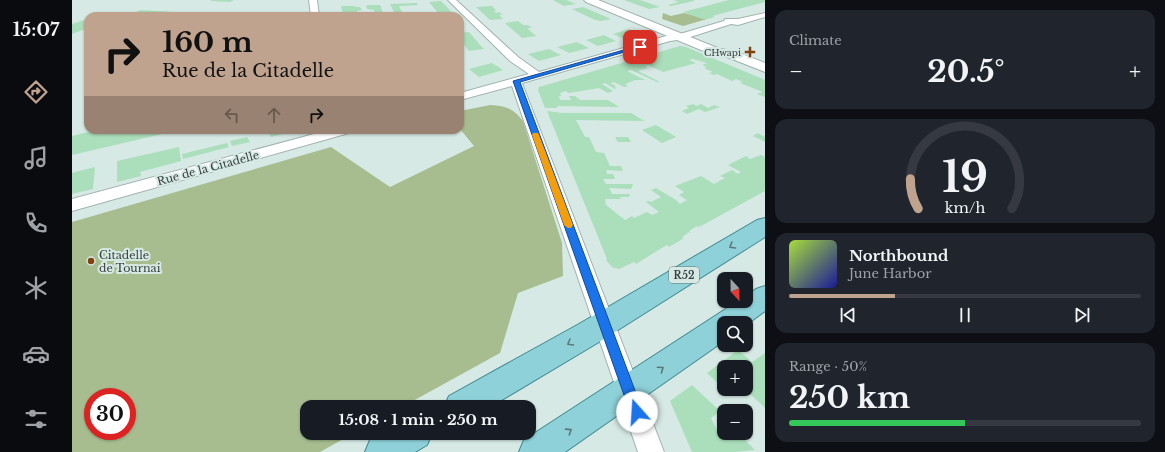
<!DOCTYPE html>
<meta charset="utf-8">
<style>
body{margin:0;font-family:"Libre Baskerville",serif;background:#20242c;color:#f1f3f6;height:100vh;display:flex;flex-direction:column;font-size:15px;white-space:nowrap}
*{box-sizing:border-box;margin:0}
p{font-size:13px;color:#9ea1a6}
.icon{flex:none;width:22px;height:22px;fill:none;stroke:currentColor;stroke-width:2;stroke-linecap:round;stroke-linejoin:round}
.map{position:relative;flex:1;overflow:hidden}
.drawer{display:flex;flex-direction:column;gap:10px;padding:10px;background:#0d0f14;width:400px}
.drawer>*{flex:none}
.hud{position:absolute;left:12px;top:12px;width:380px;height:122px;border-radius:12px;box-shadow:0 1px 3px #0004;background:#c0a38e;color:#111;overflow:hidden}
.needle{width:26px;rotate:158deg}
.buttons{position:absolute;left:645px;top:272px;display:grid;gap:8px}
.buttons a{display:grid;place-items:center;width:36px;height:36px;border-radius:8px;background:#171b24;box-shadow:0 1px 3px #0004;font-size:20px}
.speed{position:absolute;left:12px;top:388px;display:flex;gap:8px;font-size:20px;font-weight:700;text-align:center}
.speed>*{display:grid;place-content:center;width:52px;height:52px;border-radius:50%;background:#171b24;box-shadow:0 1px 3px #0004;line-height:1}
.speed .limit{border:6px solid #d22;background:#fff;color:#111}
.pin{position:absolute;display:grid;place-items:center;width:34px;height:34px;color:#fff;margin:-17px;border-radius:8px;box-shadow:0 2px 6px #0006}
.me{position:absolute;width:44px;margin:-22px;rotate:341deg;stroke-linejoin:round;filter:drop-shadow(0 0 3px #0008)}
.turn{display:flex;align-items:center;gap:14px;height:84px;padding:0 12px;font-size:18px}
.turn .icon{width:52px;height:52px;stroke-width:2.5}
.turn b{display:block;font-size:28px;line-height:34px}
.lanes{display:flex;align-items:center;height:38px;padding:0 12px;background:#0003;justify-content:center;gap:20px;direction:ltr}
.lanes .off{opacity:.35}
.big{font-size:30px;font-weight:700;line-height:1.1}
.drawer .widget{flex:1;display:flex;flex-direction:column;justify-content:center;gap:6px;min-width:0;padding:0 14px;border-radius:12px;background:#20242c}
.drawer .dial{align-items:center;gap:0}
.dial svg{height:104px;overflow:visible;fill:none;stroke:#363941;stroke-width:7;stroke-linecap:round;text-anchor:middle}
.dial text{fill:#f1f3f6;stroke:none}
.song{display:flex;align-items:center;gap:12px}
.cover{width:48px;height:48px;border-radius:6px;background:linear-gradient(135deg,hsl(80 70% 55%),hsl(240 70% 35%))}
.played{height:4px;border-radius:2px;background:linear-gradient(90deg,#c0a38e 30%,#363941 30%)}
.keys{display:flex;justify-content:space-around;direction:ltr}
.heat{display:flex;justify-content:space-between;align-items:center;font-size:22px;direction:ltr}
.charge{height:6px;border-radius:3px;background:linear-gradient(90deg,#34c759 50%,#363941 0)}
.trip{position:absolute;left:228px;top:400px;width:236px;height:40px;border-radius:12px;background:#171b24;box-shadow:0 1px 3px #0004;font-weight:700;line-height:40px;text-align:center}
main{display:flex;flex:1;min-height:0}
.dock{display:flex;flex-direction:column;width:72px;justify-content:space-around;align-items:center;background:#090b0e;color:#9ea1a6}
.dock .icon{width:28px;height:28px}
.dock .on{color:#c0a38e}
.dock b{font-size:18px;color:#f1f3f6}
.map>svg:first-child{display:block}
.green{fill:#a7bd8f;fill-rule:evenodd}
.building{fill:#abdeba}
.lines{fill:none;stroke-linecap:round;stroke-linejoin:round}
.street-casing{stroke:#a1b3af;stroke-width:2}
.secondary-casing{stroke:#a1b3af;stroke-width:2}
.primary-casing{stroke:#408a92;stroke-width:2}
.street{fill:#fff;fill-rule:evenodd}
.secondary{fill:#fff;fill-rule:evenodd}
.primary{fill:#8fd1d9;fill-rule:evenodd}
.oneway{stroke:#5a797b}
.route{fill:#1a73e8;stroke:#114b97}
.slow{fill:#f59e0b}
.poi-dot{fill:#83410f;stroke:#d6e9e4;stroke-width:1.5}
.labels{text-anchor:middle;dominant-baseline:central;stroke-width:4;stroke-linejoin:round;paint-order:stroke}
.far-poi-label{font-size:9px;fill:#373f3d;stroke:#d6e9e4;text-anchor:end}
.shield{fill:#d6e9e4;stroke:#67726f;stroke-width:1}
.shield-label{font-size:10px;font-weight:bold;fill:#373f3d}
.street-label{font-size:11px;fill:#373f3d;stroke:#d6e9e4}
.poi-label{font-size:11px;fill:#373f3d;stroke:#d6e9e4;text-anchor:start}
</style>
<main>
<nav class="dock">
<b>15:07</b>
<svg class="icon on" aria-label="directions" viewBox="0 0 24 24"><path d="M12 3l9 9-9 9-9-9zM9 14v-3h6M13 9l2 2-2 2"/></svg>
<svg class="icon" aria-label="music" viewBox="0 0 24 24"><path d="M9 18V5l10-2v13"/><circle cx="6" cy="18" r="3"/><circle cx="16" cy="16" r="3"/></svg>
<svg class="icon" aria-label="phone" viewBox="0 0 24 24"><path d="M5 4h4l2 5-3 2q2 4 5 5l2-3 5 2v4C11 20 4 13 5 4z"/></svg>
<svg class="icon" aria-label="climate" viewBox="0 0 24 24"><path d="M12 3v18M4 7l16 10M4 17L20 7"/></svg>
<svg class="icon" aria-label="car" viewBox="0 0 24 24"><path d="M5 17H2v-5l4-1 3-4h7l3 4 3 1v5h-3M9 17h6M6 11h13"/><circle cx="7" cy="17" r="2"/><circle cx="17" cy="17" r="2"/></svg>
<svg class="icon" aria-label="filters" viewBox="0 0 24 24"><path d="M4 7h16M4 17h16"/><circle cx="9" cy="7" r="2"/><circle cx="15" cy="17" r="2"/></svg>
</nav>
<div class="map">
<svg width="693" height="452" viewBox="0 0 693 452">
<rect width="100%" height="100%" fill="#d6e9e4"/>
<path class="green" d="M591 13 599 16 612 13 635 19 611 26 590 19Z
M418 105C434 106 441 108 451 121L490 243 491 276 446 293 428 353 330 407H235V433H282L248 452H0V222L259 147 318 187 402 146 388 129V111ZM21 397H55V431H21Z"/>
<path class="building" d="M140 0H162L158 2 138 1Z
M481 0H494L504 4 492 6Z
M552 0H568L588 7 577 9Z
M601 0H622V1L599 6 596 5 607 2Z
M657 0H693V2L640 16 643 17 635 19H630L611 12Z
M369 1 377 9 380 13 367 14 357 2Z
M345 3 346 5 327 6 332 16H324L318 4Z
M296 5H308L311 13 303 14 302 10 295 9 294 6Z
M269 6H283L284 7H288L290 10 285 11V13L271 14Z
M420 6 423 9 424 11H422L424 13 427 12 431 15H427L431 19 418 20 404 7Z
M511 7 539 19 529 21 523 20 500 9Z
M68 10 160 15V16H56Z
M16 19V28L0 34V24Z
M446 21 451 25H456L460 28H455L464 36 450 38 433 23Z
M557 29 569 34 552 39 541 34Z
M397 32 408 45 412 49 397 51 388 40V33Z
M532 35 544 41 526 46 514 40Z
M505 42 517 48 497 53 485 47Z
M608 46 614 47 693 80V97L685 94 691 92 668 83 671 82 664 79 660 81 645 74 642 75 637 73 641 72 632 68 635 67 630 65 635 63 621 59 617 60 624 63 591 72 576 65 573 66 576 68 566 71 588 82H585L559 70 555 71 573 80H562H563L553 84 556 86 552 87 542 82 538 83 544 86 542 87 545 88 543 89 533 83 530 84 541 91 536 93 527 88 497 93 493 91 488 93 489 96H487L488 100H499L497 96H503L508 100H536L547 107 486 106 484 108H473L466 90 467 87Z
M477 49 489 55 467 61 456 54Z
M420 63 431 70 407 77 397 69Z
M621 104 625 106 629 104 636 108 642 105 648 107 633 112 627 109 615 114 610 111 617 108 614 106Z
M475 111 490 113H559L572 121 504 120 513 137H517L524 152 532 153 538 166H549L551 171 534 170 535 174H541L543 179H531L534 184H561L559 189 537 188 540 194H558L557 197H548L549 199H533L534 205 553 220 560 216 562 218 575 212 580 215 587 212 574 202 576 201 579 202 589 197 579 190 584 188 604 200 608 204 615 200 607 195 612 192 603 186 629 176 642 184 653 178 648 176 660 170 666 174 669 172 656 165 674 156 678 159 689 155 693 157V191L629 226 627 225 628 228 625 226 617 231 619 233 615 232 616 233 610 237 612 238 597 247 595 245 588 249 564 264 562 262 547 269 540 267 534 260 535 259Z
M584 125 604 137 590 143 570 130Z
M25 130H103V131L0 155V136Z
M195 130H224V131L199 137Z
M686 133 693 137V142L681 136Z
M175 137 178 142 160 146 158 141Z
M543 137H556L559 142H546Z
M155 143 157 147 111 159 110 154Z
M107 147 109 161 68 172 69 176 45 182V161Z
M23 167 21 189 0 194V173Z
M666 350 680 362 693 353V408L673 389 674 367H652V389H664L657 394 635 373Z
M620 385 648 411 639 418 646 432 671 433 673 435 670 437 683 450 663 452H620L598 401Z"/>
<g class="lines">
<g class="street-casing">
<path id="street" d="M237 0H245L247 16H239Z
M376 0H384L446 57 467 72 594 36 608 34 652 21 653 19H666L693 13V17L666 25 659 24 612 39 598 41 450 83 592 452H566L440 86 388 100V93L457 74 438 61Z
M257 130H278L277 133 0 211V199Z"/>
</g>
<g class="secondary-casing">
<path id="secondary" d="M512 0H526L648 49 662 51 693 63V72L655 57 641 55 514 2Z"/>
</g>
<g class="primary-casing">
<path id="primary" d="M693 218V237L527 342 418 407H372L377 396 507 324 685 220Z
M693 286V311L674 325V323H652V341L493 452H447L452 440 666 301H674V296L684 289Z
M310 433H360L355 445 343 452H293L298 440Z"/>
</g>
<use href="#street" class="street"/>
<use href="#secondary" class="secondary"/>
<use href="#primary" class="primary"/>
</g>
<defs><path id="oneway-chevron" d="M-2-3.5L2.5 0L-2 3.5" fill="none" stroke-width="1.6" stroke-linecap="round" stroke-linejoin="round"/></defs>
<g class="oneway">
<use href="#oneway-chevron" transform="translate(660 246) rotate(149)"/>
<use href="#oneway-chevron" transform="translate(498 343) rotate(150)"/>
<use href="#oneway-chevron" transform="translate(589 369) rotate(-35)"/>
<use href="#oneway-chevron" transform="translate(497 431) rotate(-33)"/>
</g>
<path class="route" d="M566 46 570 47 448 82 571 412 569 417 565 419 560 417 558 412 441 81Z"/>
<path class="slow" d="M461 133H466L467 135 501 225 499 228H496L492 225 460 135Z"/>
<g class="poi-dot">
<path d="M676 46h4v4h4v4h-4v4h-4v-4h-4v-4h4z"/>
<circle cx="19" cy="261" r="4"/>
</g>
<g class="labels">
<g class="far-poi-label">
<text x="669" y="52">CHwapi</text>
</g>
<rect class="shield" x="597" y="267" width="30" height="16" rx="3"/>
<g class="shield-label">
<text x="612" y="275">R52</text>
</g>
<g class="street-label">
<text transform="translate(136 168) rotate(-15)">Rue de la Citadelle</text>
</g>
<g class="poi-label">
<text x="27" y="255">Citadelle<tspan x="27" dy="13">de Tournai</tspan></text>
</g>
</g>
</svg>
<div class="buttons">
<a><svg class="needle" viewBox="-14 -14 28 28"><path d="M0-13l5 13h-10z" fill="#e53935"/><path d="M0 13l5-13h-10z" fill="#9ea1a6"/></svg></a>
<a><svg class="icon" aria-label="search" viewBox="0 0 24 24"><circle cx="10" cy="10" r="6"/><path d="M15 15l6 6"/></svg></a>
<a>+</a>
<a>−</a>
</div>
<div class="speed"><div class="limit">30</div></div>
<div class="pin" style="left:568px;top:47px;background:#d93025"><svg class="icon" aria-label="arrive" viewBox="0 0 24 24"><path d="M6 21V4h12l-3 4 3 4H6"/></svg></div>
<svg class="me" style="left:565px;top:412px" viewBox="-20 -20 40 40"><circle r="19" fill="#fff"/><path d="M0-13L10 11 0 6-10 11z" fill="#1a73e8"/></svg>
<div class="trip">15:08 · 1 min · 250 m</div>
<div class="hud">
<div class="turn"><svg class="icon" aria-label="right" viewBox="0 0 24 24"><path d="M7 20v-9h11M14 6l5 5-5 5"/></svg><div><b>160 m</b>Rue de la Citadelle</div></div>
<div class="lanes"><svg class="icon off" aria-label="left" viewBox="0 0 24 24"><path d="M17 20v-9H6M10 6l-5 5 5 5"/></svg><svg class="icon off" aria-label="ahead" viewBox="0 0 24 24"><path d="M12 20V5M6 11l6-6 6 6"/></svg><svg class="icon" aria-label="right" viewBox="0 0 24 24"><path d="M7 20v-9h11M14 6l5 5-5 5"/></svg></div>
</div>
</div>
<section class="drawer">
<div class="widget"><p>Climate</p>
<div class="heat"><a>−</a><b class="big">20.5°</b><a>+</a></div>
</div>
<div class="widget dial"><svg viewBox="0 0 100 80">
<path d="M14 69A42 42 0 1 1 86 69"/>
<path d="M14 69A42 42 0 0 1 8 46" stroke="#c0a38e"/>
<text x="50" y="56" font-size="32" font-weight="700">19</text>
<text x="50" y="72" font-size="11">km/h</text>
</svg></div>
<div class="widget">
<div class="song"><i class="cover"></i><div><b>Northbound</b><p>June Harbor</p></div></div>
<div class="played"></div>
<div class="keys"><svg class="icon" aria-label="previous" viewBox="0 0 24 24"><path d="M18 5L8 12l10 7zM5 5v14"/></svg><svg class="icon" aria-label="pause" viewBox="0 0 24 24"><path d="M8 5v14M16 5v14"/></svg><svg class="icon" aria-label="next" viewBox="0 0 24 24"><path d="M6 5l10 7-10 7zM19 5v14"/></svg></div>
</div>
<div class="widget"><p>Range · 50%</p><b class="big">250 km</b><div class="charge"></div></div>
</section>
</main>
